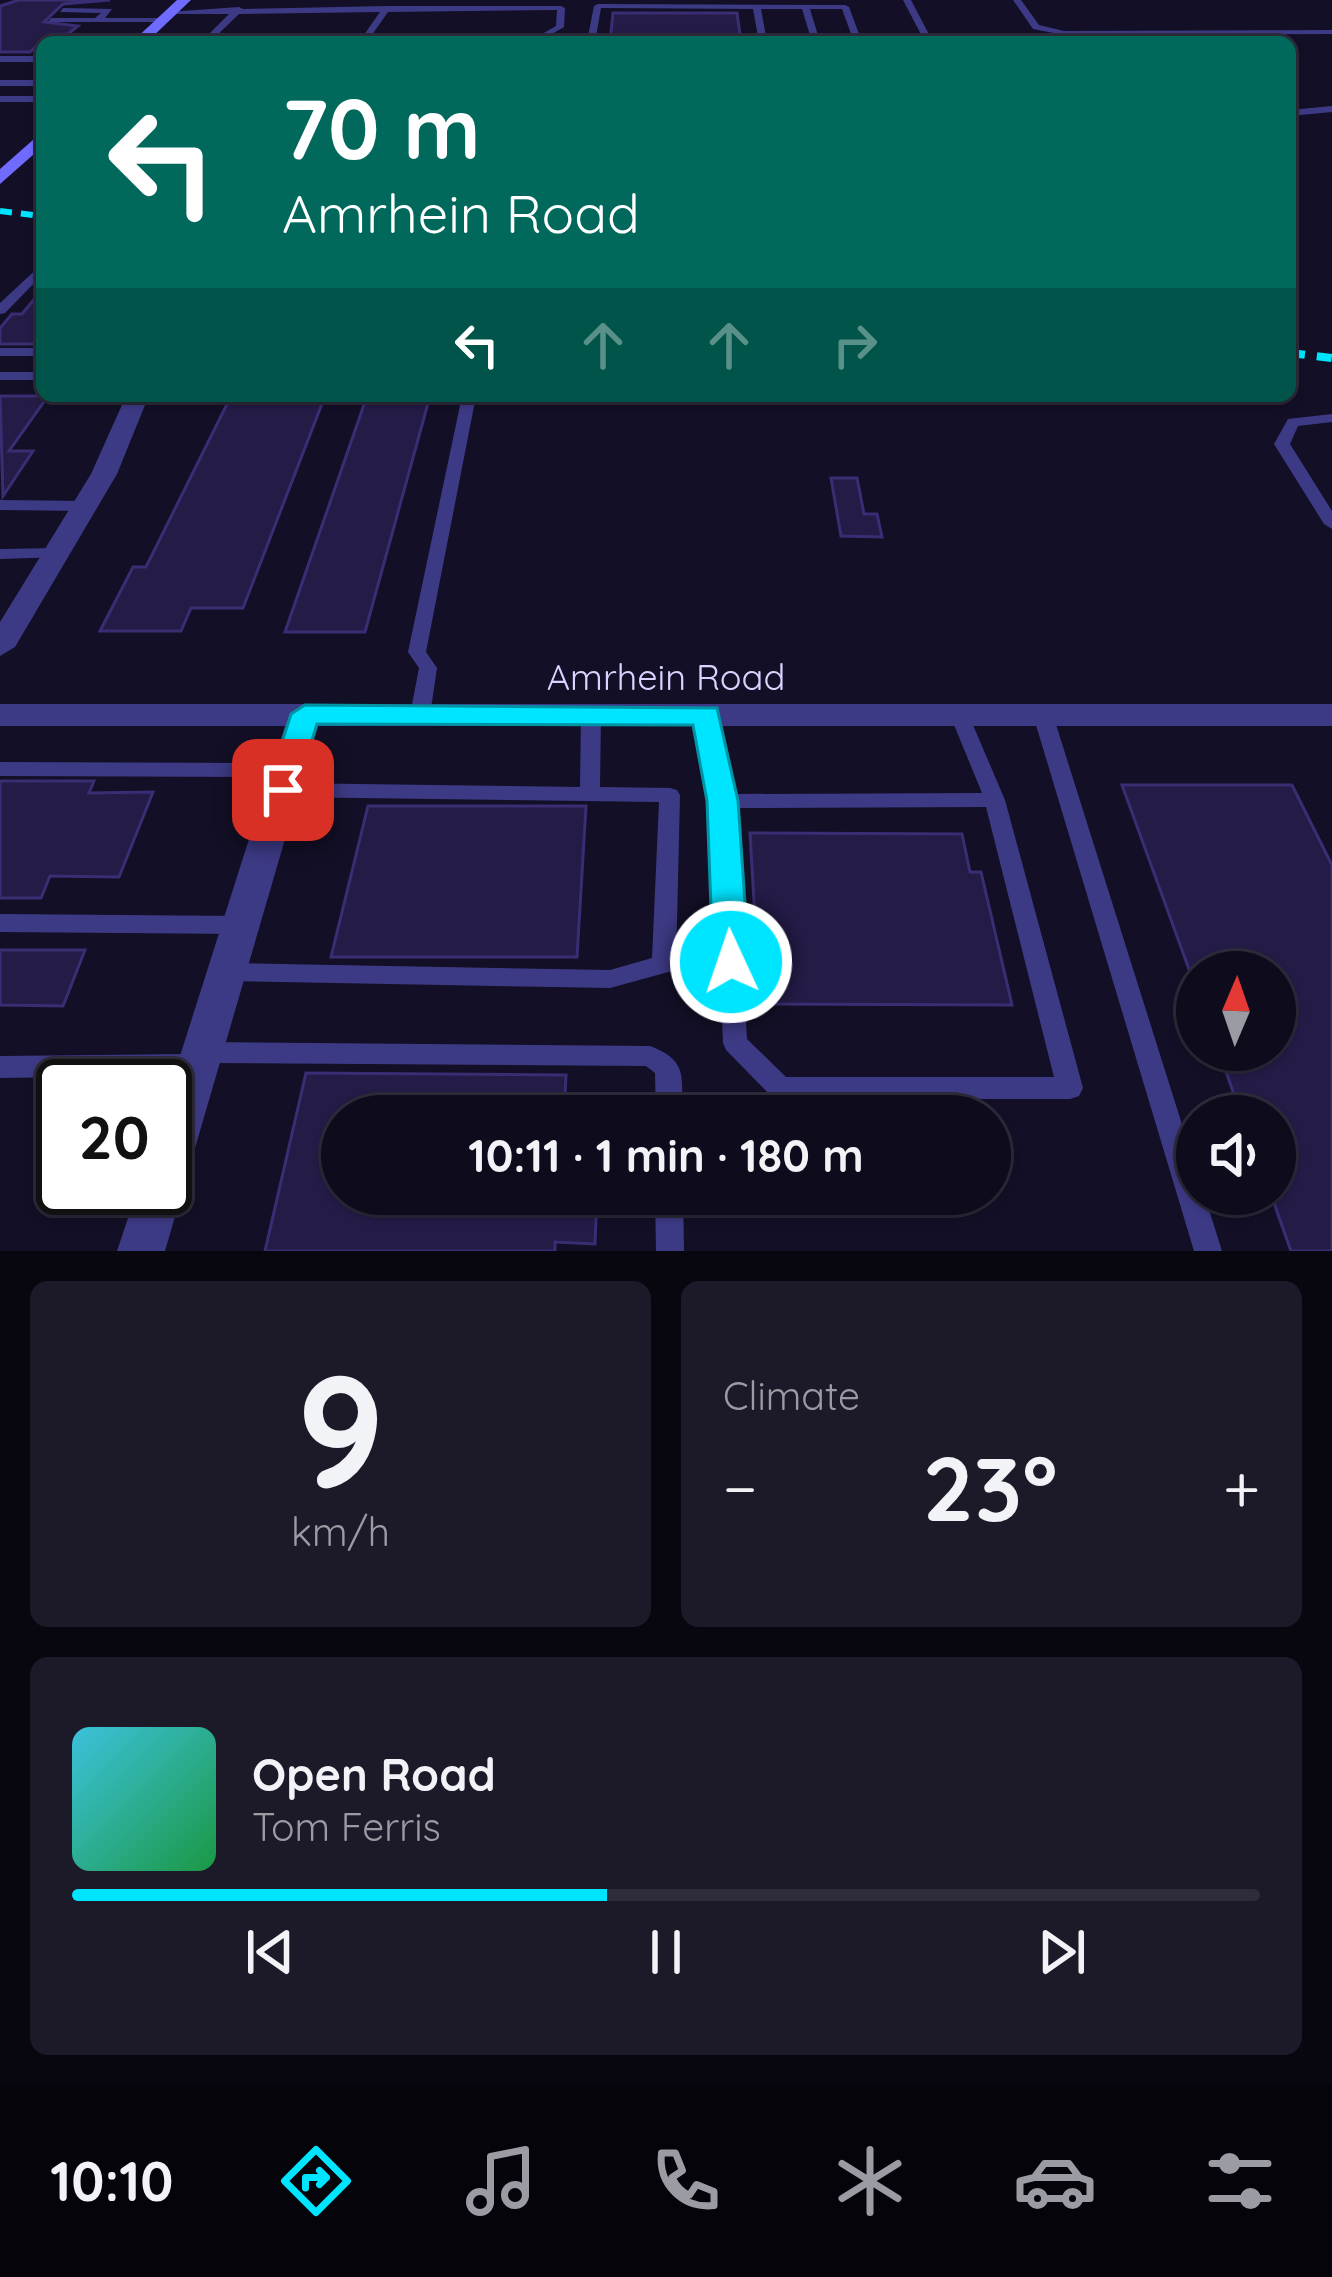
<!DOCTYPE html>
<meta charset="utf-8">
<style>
body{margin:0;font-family:Quicksand,sans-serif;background:#1c1929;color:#f1f3f6;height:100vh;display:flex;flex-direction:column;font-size:45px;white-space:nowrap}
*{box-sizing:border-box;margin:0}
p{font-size:39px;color:#9b9ba3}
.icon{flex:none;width:66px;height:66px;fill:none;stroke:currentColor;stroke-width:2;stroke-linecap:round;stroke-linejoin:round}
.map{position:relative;height:1251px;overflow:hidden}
.sheet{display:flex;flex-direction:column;gap:30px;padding:30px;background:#08060f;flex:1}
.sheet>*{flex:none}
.top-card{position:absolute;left:36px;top:36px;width:1260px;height:366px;border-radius:18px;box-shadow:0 3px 9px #0004,0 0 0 3px #2e2b3b;background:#00695c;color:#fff;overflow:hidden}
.needle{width:78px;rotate:2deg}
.buttons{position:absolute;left:1176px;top:951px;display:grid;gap:24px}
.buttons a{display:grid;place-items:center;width:120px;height:120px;border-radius:50%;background:#0e0b1c;box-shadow:0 3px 9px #0004,0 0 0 3px #2e2b3b;font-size:60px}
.speed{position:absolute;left:36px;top:1059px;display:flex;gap:24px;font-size:60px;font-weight:700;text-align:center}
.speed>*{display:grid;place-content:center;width:156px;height:156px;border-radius:50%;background:#0e0b1c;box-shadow:0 3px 9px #0004,0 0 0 3px #2e2b3b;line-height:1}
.speed .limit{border:6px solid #111;border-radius:18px;background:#fff;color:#111}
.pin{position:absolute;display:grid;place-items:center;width:102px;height:102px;color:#fff;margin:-51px;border-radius:24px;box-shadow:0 6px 18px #0006}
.me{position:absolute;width:132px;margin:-66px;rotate:357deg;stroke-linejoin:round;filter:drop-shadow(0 0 9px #0008)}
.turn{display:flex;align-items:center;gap:42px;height:252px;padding:0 48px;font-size:54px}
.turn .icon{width:156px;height:156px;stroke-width:2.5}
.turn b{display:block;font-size:84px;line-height:102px}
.lanes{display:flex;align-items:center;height:114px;padding:0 48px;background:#0003;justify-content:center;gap:60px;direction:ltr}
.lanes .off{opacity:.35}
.big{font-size:90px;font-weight:700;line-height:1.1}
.sheet .card{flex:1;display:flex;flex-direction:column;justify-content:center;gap:18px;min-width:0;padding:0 42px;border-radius:18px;background:#1c1929}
.sheet .dial{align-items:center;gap:0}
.dial b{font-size:156px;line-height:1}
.song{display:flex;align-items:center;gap:36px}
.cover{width:144px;height:144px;border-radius:18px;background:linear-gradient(135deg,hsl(190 70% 55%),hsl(140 70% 35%))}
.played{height:12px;border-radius:6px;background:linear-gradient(90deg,#00e5ff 45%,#2e2b3b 45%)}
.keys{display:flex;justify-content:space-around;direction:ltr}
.heat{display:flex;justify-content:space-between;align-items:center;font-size:66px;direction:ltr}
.sheet .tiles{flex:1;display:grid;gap:30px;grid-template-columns:1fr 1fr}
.card:last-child{grid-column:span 2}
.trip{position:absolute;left:321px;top:1095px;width:690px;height:120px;border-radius:60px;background:#0e0b1c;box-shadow:0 3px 9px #0004,0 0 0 3px #2e2b3b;font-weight:700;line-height:120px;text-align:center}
.menu{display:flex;height:192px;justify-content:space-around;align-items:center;background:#06040b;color:#9b9ba3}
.menu .icon{width:84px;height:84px}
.menu .active{color:#00e5ff}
.menu b{font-size:54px;color:#f1f3f6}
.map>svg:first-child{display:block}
.building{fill:#241b47;stroke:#3b2d73;stroke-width:3}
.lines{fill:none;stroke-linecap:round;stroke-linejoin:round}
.service{fill:#3d3a85;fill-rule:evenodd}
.minor{fill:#3d3a85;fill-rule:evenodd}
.secondary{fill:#6f6bff;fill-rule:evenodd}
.rail-far1{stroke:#00e5ff;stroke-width:6;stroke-dasharray:12 9;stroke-linecap:butt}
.rail{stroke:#00e5ff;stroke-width:8;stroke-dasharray:15 12;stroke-linecap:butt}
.route{fill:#00e5ff;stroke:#0095a6;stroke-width:3}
.labels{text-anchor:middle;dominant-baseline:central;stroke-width:12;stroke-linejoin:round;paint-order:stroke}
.street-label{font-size:36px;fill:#d9d4ff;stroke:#130f26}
</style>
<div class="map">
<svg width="1332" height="1251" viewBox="0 0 1332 1251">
<rect width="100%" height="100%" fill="#130f26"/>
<path class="building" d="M19 0H110L63 4 44 22 78 26 68 34 50 35 30 52H0V6Z
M613 13H737L741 42H610Z
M42 290V344H0V328L12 314H22Z
M0 396H48L9 451H33L3 496Z
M231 396H325L243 608H191L181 631H100L133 567H146Z
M367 396H430L365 632H285Z
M831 478H857L864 514H877L882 537 841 536Z
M0 781H94L89 793 153 792 119 877 50 876 41 898H0Z
M1122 785H1292L1332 865V1251H1291L1275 1206V1116H1242L1218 1050H1275V972H1190Z
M368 806H586L577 957H331Z
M750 833 962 834 970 872H981L1012 1005 760 1004Z
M0 950H85L63 1006 0 1005Z
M306 1073 566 1075 564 1116H342V1194H597L595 1244 555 1242V1251H265Z"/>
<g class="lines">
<path class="service" d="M903 0H911L933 42H925Z
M1013 0H1021L1039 25 1064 31 1332 30V34L1064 35 1033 29Z
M598 4 845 5 849 7 862 42H854L842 9H810L820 42H812L802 9H761L767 42H759L753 9 601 8 595 42H555L588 36 594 6Z
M387 6H561L565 8 564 27 538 42H528L556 26 557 10 388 12 367 42H359L380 12 239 14 210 42H201L229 14H172L168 12 239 7 243 9Z
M63 8 112 9 105 18H163L167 20 163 22H48L51 18H95L101 13 60 12Z
M146 37 143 42H58L62 39Z
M0 56H42V62H0Z
M0 80H42V86H0Z
M0 96H42V102H0Z
M1332 106V112L1290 116V110Z
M42 264V275L5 313 0 314V303Z
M0 348H42V356H0Z
M0 372H42V380H0Z
M462 396H476L426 652 437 668 430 715 420 721 410 715 419 668 408 652Z
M1332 414V422L1298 426 1290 444 1332 511V529L1324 524 1274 444 1288 419Z
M0 500 85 501 93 506 85 511 0 510Z
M56 548 64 553 62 557 0 559V549Z
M591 709 601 715 600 787 670 788 677 790 680 795 676 964 672 971 610 988 227 981 219 979 215 972 219 965 227 963 610 970 652 958 659 802 283 797 276 795 273 790 276 785 283 783 580 787 581 715Z
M706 709 716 715 732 794 982 793 950 715 960 709 967 711 1005 800 1083 1088 1079 1096 1070 1099H780L771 1096 726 1050 723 1043 713 801 696 715ZM986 807 1054 1077H786L747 1039 734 808Z
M1043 709 1053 715 1197 1172V1194H1204L1222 1251H1194L1033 715Z
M0 762 288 763 295 765 298 770 295 775 288 777 0 776Z
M0 914 241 916 249 919 252 925 249 931 241 934 0 932Z
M203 1042 650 1046C690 1061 681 1079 682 1116H656L655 1073 646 1066 211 1063 208 1071 199 1075 0 1078V1056L191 1054 194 1045Z
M655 1194H683L684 1251H656Z"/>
<path class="minor" d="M139 38H519L526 42H132Z
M126 396 147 400 117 474 15 647 0 656V622L91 474Z
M0 704H1332V726H318L165 1251H117L138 1188H165V1103L285 726H0Z"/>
<path class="secondary" d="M177 0H191L147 42H132Z
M42 132V147L0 184V169Z"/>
<path class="rail-far1" d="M0 211 42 216"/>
<path class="rail" d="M1290 353 1332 358"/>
</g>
<path class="route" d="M305 705 717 708 738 801 749 962 743 972H718L713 962 707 801 693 725 317 724 294 798H272L267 790 291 714Z"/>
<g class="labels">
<g class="street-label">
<text x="666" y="676">Amrhein Road</text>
</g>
</g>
</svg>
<div class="buttons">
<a><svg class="needle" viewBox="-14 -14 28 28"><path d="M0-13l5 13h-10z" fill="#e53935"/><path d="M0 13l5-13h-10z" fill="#9b9ba3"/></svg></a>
<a><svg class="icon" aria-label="sound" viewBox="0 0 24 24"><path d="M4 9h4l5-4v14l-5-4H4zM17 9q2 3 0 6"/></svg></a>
</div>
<div class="speed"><div class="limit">20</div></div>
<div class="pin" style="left:283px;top:790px;background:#d93025"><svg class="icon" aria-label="arrive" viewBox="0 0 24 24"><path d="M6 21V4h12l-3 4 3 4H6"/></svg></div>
<svg class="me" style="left:731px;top:962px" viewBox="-20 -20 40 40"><circle r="17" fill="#00e5ff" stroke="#fff" stroke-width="3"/><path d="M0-11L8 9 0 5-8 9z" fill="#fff"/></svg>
<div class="trip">10:11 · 1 min · 180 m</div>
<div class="top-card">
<div class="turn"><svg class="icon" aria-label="left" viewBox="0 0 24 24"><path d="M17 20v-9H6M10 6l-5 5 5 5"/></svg><div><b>70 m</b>Amrhein Road</div></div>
<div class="lanes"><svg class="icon" aria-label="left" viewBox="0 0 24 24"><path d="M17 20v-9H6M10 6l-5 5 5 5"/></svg><svg class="icon off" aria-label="ahead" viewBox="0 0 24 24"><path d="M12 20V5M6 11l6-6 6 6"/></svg><svg class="icon off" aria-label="ahead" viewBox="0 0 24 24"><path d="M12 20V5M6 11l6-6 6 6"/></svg><svg class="icon off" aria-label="right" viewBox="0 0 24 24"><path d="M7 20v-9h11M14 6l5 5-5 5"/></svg></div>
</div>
</div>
<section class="sheet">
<div class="tiles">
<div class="card dial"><b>9</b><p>km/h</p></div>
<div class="card"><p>Climate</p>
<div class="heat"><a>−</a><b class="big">23°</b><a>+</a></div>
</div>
<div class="card">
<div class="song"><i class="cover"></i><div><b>Open Road</b><p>Tom Ferris</p></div></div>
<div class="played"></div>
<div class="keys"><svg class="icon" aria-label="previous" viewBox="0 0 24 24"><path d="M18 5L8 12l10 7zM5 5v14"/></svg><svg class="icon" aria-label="pause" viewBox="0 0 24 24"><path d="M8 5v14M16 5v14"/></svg><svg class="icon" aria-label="next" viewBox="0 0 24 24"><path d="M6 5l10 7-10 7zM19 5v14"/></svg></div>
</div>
</div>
</section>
<nav class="menu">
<b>10:10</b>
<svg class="icon active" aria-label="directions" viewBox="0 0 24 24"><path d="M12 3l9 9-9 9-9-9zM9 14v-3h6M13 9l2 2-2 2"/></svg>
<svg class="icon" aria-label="music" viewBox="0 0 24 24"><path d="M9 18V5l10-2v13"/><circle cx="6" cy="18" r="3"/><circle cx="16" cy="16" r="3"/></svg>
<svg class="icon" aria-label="phone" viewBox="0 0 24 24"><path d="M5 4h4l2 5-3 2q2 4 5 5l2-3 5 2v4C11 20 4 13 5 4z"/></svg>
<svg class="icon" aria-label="climate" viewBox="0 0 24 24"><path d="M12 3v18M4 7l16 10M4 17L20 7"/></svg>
<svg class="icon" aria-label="car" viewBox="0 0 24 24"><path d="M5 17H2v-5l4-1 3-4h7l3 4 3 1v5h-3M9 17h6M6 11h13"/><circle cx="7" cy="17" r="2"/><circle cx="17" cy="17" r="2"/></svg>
<svg class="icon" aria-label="filters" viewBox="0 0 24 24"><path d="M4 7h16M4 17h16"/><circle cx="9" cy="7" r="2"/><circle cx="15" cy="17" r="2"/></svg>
</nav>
